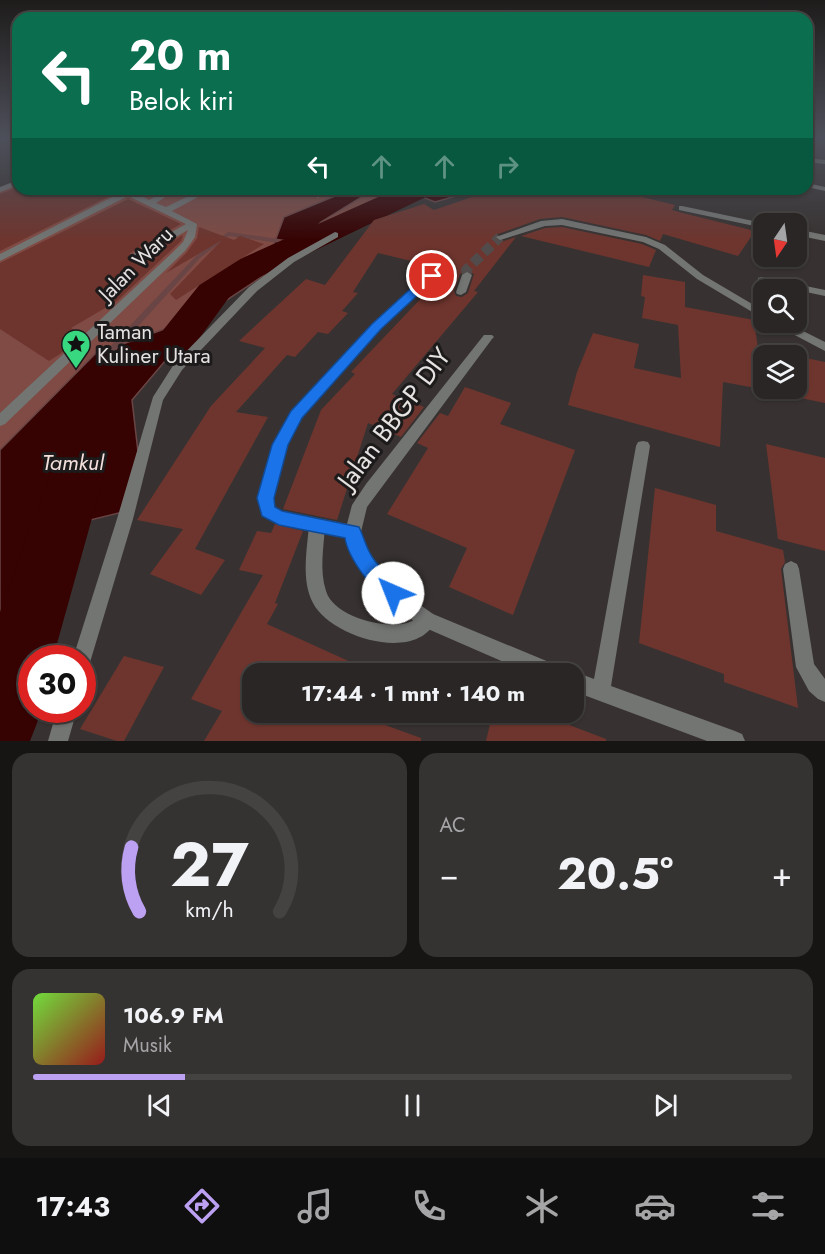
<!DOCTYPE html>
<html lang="id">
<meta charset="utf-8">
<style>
body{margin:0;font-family:Jost,sans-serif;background:#353232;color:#f1f3f6;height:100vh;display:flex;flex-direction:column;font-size:22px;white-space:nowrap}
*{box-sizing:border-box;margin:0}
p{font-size:20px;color:#a5a5a7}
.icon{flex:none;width:33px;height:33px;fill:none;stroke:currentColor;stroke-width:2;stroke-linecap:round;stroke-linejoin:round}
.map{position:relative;height:741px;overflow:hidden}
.details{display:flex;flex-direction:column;gap:12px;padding:12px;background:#171514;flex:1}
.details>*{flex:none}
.top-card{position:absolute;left:12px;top:12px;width:801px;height:183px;border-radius:18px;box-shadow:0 2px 4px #0004,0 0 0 2px #454342;background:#0b6e4f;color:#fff;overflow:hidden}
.needle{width:39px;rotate:193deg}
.tools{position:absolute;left:753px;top:213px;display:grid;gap:12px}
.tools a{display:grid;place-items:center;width:54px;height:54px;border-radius:12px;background:#292625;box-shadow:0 2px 4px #0004,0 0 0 2px #454342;font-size:30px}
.speed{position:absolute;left:18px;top:645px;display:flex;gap:12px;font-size:30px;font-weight:700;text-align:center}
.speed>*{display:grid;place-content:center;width:78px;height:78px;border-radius:50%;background:#292625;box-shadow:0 2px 4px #0004,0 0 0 2px #454342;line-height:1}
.speed .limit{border:9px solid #d22;background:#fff;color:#111}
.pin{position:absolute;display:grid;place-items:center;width:51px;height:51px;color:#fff;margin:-26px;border:3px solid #fff;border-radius:50%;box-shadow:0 2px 6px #0007}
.me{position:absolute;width:66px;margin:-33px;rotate:316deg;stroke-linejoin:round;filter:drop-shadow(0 0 4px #0008)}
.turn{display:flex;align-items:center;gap:21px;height:126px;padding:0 18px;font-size:27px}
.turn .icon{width:78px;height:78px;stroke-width:2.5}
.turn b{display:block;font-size:42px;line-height:51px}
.lanes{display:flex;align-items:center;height:57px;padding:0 18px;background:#0003;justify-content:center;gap:30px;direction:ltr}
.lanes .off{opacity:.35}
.big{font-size:45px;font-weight:700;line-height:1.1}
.details .widget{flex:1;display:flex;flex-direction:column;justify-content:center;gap:9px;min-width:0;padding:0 21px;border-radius:18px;background:#353232}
.details .dial{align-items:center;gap:0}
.dial svg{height:156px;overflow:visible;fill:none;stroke:#454342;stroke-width:7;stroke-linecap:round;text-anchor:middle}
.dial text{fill:#f1f3f6;stroke:none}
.song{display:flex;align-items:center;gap:18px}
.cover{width:72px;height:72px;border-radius:9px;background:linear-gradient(135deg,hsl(100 70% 55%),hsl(0 70% 35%))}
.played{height:6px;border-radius:3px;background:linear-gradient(90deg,#bca0f2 20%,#454342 20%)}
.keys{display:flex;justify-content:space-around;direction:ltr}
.heat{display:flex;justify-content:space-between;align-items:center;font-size:33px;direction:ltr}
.details .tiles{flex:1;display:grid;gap:12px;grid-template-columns:1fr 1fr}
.widget:last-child{grid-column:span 2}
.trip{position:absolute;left:242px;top:663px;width:342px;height:60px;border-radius:18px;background:#292625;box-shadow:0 2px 4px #0004,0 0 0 2px #454342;font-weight:700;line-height:60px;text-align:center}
.tab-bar{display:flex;height:96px;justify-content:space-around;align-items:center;background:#100f0f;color:#a5a5a7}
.tab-bar .icon{width:42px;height:42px}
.tab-bar .current{color:#bca0f2}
.tab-bar b{font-size:27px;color:#f1f3f6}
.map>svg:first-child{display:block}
.green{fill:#7f4b44}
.water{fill:#360202;stroke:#6a4545;stroke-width:1.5}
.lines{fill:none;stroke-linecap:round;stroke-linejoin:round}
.stream{fill:#6a4545;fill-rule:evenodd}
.river{fill:#360202;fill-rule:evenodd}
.building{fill:#6e352e;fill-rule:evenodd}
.minor-tunnel{stroke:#514c4b;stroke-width:10;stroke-dasharray:10 5;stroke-linecap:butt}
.path{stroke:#868281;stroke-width:2;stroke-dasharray:3 2;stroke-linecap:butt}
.service{fill:#737573;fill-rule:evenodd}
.minor{fill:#737573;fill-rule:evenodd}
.route{fill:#1a73e8;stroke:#114b97;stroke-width:1.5}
.labels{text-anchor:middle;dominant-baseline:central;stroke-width:6;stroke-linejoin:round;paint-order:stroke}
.street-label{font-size:21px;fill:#e5e2e1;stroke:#1c1a1a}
.poi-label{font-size:21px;fill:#e5e2e1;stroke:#1c1a1a;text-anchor:start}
.water-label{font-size:22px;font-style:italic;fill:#f3dfdc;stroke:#1c1a1a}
.near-street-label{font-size:26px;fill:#e5e2e1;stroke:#1c1a1a}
</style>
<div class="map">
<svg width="825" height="741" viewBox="0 0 825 741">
<rect width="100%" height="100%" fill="#373231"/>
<path class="green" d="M18 183V189H416L222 281 81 461 0 460V191Z"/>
<path class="water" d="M352 189H481L435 202 407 191 368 193 321 222 278 266 204 315 132 400 138 452 123 512 45 531 11 741H0V450L95 354 170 327 216 291 270 255 284 217Z"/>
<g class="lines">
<path class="stream" d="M228 232 301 242 304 244 301 246 229 236 200 258 113 354H107L106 352 107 350 196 256Z"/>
<path class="river" d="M396 189H435L430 195 235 289 188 354 173 358 158 354 152 344 209 273Z
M79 447 98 453 106 468 53 658H32V710H40L37 723 30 741H0V612L52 468 60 453Z"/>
</g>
<path class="building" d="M18 187 106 189 116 193 0 251V194Z
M495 189H609L675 205 672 210 679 212 755 231 738 256 663 234 660 241 646 235 562 217 540 219 495 235V239L501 242 516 237 474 291 478 292 392 394 424 407 401 437 368 423 337 520 283 509 321 410 355 374 351 372 448 270 378 253 353 292 358 293 342 311 348 313 328 334 318 332 295 357 287 355 236 412 268 417 195 549 225 560 201 595 150 574 183 529 137 520 211 406 265 348 239 341 306 279 325 285 374 220 424 204 434 210ZM466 270 474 274 468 293 462 297 456 296 454 291 460 274Z
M128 199 181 224 130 253 129 261H138L183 235 181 241 117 301 71 328 82 334 60 354 49 361 0 329V263Z
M199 227 234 240 240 236 264 244 176 300 170 294 222 240 166 273 187 252 197 238Z
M562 227 642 244 656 250 649 267 521 236 545 228Z
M643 275 685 282V307L754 320 758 349 791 356H764V388H796V356L825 362V403L796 397 795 395 723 382 720 447 568 405 577 372 593 333 639 344 634 368 681 378 678 325 642 318 645 297 641 296Z
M465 387 511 403 500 424 575 450 513 615 449 587 467 548 387 514 428 448 417 443 440 413 448 416Z
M766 444 825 458V551L778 539Z
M655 488 716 505V531L783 550 785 562 781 569 798 708 724 682V674L639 643Z
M275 524 303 531 275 603 278 604 267 624 377 674H252V712H349L421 738V741H204L222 711 191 699 263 575 239 570 257 531 271 533Z
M124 656 164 667 124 741H117L80 729Z
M493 712H535L606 739V741H486Z"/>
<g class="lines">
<path class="minor-tunnel" d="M467 275 466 270 500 237"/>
<path class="path" d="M317 197 338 189"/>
<path class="service" d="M317 518 322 520 325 525C324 546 319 570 326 591 334 617 383 629 407 623 415 621 420 614 427 611L433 614 436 620C417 664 330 637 313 603 301 580 307 550 309 525L312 520Z"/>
<path class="minor" d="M807 158 825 160V164L807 162Z
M18 180V185L0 192V187Z
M807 183 825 187V191L807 187Z
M117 189 132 190 149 200 168 189H178L156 203 166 207 203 189H213L172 211 197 224 195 237 185 251 5 424 0 426V413L172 253 183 242 188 230 137 259H131V255L186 224 128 196 0 261V254L122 192Z
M679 206H682L767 224H764V228L679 210Z
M562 219 646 237 665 245 703 275 764 311V319L697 279 659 249 643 242 562 225 545 226 500 240 496 237 541 221Z
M796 229 825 235V241L796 235Z
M335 232 338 233V237L294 262 257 291 182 370 163 400 133 519 91 659 89 666 82 668V658H73L117 519 153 397 174 364 249 287 288 258Z
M432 272 435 273V277L381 329 301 418 287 445 272 498 275 507 282 511 347 524 352 505 366 484 484 335H492L494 337 492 339 367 507 361 532 363 543 374 562 409 597 433 614 561 667 563 674H531L421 626 397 609 362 572 347 545 346 537 279 524 263 516 258 498 273 445 291 412 373 325 429 273Z
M467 272 472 275 466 292 461 295 457 294 456 292 462 275Z
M762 277 825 290V296L758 282V278Z
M770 322H785L825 342V351Z
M643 441 648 442 650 446 611 686 735 731 742 734 745 741H707L573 691V674H568L573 671 594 679 636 446 638 442Z
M791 561 797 564 799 569 814 664 825 679V702L818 699 809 691 796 667 783 569 785 564Z
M57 710H77L68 741H48Z"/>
</g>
<linearGradient id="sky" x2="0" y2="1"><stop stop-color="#1e1c1b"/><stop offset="0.57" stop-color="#4d4f5a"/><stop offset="1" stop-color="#4d4f5a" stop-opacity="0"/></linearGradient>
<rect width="825" height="241" fill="url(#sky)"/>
<path class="route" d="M432 272 437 276 436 278 381 329 302 418 288 445 274 498 275 507 282 511 359 527C365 539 366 550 375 561 384 572 397 580 403 593L400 600 393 602C375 595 348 558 345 538L279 525 262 516 257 498 272 445 291 411 372 324 428 273Z"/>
<defs>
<g id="sight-pin" transform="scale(1.5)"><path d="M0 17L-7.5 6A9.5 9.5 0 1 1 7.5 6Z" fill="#38d880" stroke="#1c1a1a"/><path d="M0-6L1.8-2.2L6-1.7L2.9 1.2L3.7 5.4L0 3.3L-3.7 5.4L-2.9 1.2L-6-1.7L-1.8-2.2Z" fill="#111"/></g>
</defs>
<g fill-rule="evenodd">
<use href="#sight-pin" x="76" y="344"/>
</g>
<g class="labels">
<g class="street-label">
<text transform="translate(136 264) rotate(-45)">Jalan Waru</text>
</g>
<g class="poi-label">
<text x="97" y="332">Taman<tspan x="97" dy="24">Kuliner Utara</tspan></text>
</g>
<g class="water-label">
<text x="73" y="462">Tamkul</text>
</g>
<g class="near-street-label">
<text transform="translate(394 418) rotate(-53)">Jalan BBGP DIY</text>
</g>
</g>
</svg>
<div class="tools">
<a><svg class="needle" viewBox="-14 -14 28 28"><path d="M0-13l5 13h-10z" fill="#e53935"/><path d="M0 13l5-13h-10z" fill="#a5a5a7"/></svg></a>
<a><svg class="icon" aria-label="search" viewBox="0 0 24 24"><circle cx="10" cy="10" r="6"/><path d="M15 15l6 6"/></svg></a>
<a><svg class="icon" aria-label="layers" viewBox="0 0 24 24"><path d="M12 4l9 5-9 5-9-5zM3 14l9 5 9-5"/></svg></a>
</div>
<div class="speed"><div class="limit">30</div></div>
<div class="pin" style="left:432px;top:276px;background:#d93025"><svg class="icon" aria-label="arrive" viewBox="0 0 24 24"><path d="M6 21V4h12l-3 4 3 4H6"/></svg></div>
<svg class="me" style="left:393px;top:593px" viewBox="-20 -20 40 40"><circle r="19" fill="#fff"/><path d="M0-13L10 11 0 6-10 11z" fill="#1a73e8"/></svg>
<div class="trip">17:44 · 1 mnt · 140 m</div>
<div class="top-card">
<div class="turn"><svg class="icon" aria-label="left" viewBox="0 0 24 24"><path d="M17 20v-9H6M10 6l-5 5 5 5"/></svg><div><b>20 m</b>Belok kiri</div></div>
<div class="lanes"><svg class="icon" aria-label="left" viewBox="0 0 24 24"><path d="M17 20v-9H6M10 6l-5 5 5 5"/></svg><svg class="icon off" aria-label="ahead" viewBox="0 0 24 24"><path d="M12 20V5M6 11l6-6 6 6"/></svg><svg class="icon off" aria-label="ahead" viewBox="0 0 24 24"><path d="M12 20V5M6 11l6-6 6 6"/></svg><svg class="icon off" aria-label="right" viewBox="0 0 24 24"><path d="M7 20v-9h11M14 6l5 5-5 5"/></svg></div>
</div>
</div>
<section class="details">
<div class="tiles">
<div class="widget dial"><svg viewBox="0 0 100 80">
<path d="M14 69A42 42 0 1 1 86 69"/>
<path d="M14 69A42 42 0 0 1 10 36" stroke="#bca0f2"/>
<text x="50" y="56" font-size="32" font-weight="700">27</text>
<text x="50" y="72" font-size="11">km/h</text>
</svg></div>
<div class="widget"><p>AC</p>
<div class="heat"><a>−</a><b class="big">20.5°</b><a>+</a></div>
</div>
<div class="widget">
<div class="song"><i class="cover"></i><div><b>106.9 FM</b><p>Musik</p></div></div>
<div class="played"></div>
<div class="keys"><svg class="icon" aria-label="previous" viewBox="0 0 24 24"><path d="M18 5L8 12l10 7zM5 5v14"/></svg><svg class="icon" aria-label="pause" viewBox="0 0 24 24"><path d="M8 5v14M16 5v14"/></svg><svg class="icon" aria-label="next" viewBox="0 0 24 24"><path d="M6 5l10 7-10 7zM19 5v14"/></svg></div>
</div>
</div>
</section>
<nav class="tab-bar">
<b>17:43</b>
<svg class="icon current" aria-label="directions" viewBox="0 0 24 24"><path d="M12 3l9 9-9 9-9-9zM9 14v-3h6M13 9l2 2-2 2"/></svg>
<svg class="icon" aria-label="music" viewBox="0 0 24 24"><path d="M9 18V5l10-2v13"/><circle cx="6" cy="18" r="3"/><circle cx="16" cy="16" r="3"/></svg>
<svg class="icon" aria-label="phone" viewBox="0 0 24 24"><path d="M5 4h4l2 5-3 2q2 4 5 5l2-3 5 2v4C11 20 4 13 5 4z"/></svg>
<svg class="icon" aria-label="climate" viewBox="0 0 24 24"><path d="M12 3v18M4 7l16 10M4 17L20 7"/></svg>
<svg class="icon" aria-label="car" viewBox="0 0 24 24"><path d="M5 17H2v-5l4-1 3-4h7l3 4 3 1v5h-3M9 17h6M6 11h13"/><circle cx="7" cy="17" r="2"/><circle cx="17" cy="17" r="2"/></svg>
<svg class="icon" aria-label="filters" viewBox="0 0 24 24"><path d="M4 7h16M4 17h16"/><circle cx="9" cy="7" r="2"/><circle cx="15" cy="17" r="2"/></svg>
</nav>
